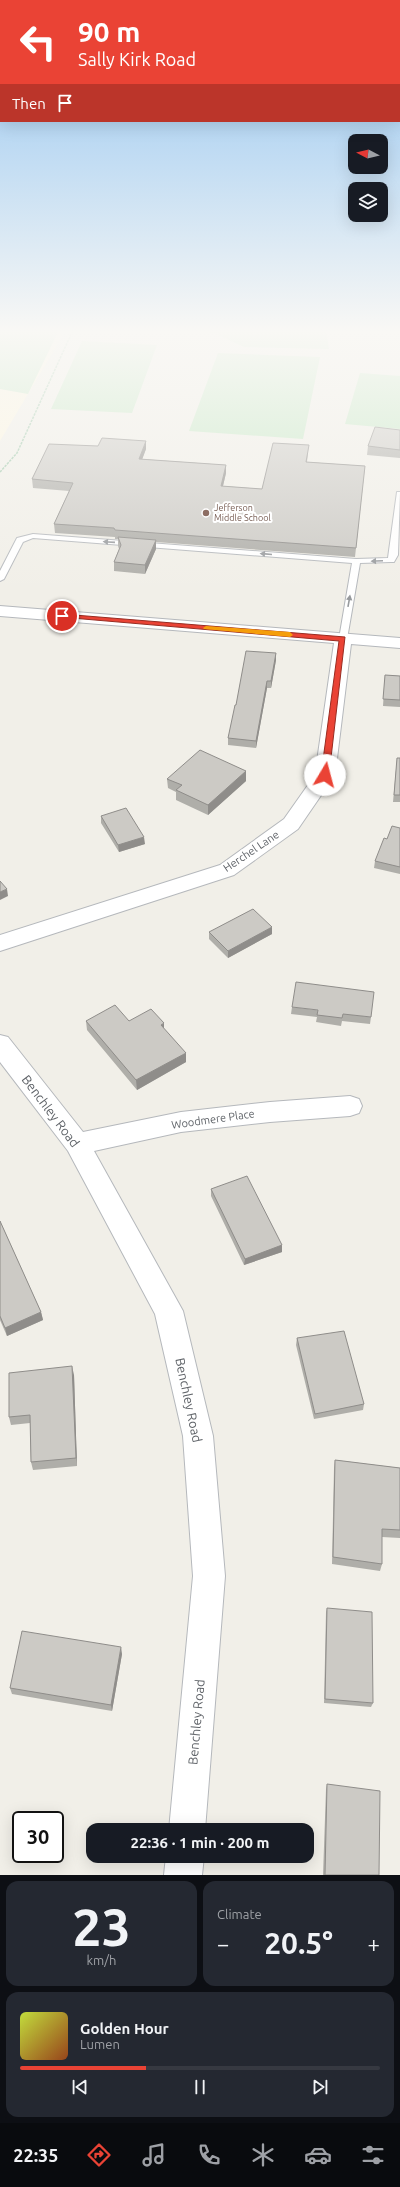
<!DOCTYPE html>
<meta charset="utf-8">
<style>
body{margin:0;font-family:Ubuntu,sans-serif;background:#242831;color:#f1f3f6;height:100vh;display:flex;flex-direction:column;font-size:15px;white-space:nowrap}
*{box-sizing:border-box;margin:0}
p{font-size:13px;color:#9ea1a6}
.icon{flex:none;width:22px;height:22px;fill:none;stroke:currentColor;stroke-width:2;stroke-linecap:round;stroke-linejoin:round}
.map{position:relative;height:1875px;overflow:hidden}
.side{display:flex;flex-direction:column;gap:6px;padding:6px;background:#0d0f14;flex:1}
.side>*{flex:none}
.banner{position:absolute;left:0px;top:0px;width:400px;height:122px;box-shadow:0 4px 16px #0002;background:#ea4335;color:#fff;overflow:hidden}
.needle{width:26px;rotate:277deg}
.fabs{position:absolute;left:348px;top:134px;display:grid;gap:8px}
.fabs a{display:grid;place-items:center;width:40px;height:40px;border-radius:8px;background:#171b24;box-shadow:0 4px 16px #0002;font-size:20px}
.speed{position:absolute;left:12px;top:1811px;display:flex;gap:8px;font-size:20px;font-weight:700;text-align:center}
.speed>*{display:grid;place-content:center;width:52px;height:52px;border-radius:50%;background:#171b24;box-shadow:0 4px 16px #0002;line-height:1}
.speed .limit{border:2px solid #111;border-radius:6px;background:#fff;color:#111}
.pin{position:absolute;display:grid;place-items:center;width:34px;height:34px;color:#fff;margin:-17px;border:2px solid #fff;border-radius:50%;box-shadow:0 1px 4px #0007}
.me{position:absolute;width:44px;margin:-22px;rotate:8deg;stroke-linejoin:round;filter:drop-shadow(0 0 3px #0008)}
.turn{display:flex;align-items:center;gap:14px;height:84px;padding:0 12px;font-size:18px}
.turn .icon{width:52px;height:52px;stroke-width:2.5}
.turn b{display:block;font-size:28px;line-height:34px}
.then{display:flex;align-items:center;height:38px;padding:0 12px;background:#0003;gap:8px;font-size:15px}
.big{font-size:30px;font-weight:700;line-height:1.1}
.side .tile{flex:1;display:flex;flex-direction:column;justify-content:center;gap:6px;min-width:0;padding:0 14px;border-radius:12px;background:#242831}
.side .dial{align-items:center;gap:0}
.dial b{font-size:52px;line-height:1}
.song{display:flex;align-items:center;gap:12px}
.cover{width:48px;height:48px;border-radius:6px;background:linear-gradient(135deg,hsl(70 70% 55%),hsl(20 70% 35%))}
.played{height:4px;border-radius:2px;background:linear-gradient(90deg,#ea4335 35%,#363941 35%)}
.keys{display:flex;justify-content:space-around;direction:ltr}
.heat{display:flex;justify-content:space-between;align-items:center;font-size:22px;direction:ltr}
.side .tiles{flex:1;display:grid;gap:6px;grid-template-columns:1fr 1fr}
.tile:last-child{grid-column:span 2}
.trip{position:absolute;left:86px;top:1823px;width:228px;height:40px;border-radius:12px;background:#171b24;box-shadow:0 4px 16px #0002;font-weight:700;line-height:40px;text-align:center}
.menu{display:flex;height:64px;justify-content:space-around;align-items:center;background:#090b0e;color:#9ea1a6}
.menu .icon{width:28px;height:28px}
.menu .active{color:#ea4335}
.menu b{font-size:18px;color:#f1f3f6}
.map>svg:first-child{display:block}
.commercial{fill:#fef7e0}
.green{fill:#c5e8c5}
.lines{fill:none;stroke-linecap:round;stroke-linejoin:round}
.lane-casing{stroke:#b5b8bc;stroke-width:2}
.street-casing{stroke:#b5b8bc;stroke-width:2}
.path{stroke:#9cc7a9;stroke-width:1.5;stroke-dasharray:2.5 1;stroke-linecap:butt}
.lane{fill:#fff;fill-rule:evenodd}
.street{fill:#fff;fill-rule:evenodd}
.wall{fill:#afaea9}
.shaded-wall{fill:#8f8d8a}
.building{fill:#cccac5;stroke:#8f8d8a}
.oneway{fill:#979a9d}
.route{fill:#ea4335;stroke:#982c22}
.slow{fill:#f59e0b}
.education-dot{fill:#8d6e63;stroke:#fff;stroke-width:1.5}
.labels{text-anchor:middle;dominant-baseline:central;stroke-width:4;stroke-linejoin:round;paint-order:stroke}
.far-education-label{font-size:9px;fill:#785e54;stroke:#fff;text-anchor:start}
.street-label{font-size:11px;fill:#5f6368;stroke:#fff}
.near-street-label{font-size:13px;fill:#5f6368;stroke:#fff}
</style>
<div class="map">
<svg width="400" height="1875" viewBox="0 0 400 1875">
<rect width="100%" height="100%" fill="#f1efe8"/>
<path class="commercial" d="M0 330H66L0 441Z"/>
<path class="green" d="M0 330H59L28 394 0 389Z
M182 330H326L329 349 244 347 214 333Z
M82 341 157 345 132 413 51 409Z
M218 353 320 357 303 439 189 431Z
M360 373 400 376V429L345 424Z"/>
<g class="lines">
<g class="lane-casing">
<path id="lane" d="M397 492H400L398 555 394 562H391L360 563 347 639 343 642 339 639 352 563 33 538 23 542 4 579 0 581V571L17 538 33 534 356 559 388 558Z"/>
</g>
<g class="street-casing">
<path id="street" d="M0 606 400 638V648L351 644 335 775 298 829 234 875 0 951V935L220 865 284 819 315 775 334 643 0 616Z
M0 1035 8 1037 83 1132 181 1112 270 1102 350 1096 359 1099 362 1106 359 1113 350 1116 270 1122 181 1132 94 1151 183 1311 213 1436 225 1576 205 1830H169L193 1576 183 1436 155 1314 68 1151 0 1062Z
M166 1856H204L202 1875H164Z"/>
</g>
<path class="path" d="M0 472 17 453 73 330"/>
<use href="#lane" class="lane"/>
<use href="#street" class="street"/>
</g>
<path class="wall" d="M400 430V458L367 455 368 446Z
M146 449 142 459 226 465V473L223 486 262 489 308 453 307 462 365 466 355 557 156 542V549L145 574 114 571V562L119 549 118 546V539H115V537L55 533 54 524 69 491 33 488 32 479Z
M276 653V660L271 688H267L256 748 228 745V738L236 705Z
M385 675 400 676V707L383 706Z
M397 758H400V802H393Z
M246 771V781L208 815 176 800V792L168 788 167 779Z
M101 816 145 844 119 852 101 823Z
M400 828V874L374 868 375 861Z
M209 932 272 934 228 958 209 939Z
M292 1007 371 1017 370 1024 342 1021 341 1026 316 1022 317 1017 291 1014Z
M86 1021H129L164 1029 186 1062 137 1090 87 1030Z
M211 1189 282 1245V1252L244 1265 211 1196Z
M0 1221 41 1312 43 1320 7 1336 0 1320Z
M297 1338 364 1404 363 1410 314 1419 296 1345Z
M74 1375 77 1466 33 1470 31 1462 30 1423 11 1425 9 1417Z
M335 1460 400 1468V1538L382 1537V1564L380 1571 332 1564 334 1468Z
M327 1608 373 1703 371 1707 324 1703 326 1612Z
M122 1654 112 1711 12 1694 10 1688Z
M327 1784 379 1875H323L326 1789Z"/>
<path class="shaded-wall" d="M146 441V449L139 468V459Z
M226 465V473L221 494V486Z
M156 540V549L145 574V565Z
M276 653V660L271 688V681Z
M267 681V688L256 748V741Z
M246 771V781L208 815V805Z
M144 837 145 844 119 852 118 845Z
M7 889 8 896 0 900V892Z
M272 927V934L228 958V951Z
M164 1023V1033L161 1025Z
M186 1053V1062L137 1090 136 1080Z
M282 1245V1252L244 1265 245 1259Z
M41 1312 43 1320 7 1336 5 1328Z
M72 1366 74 1375 77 1466 76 1458Z
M121 1647 122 1654 112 1711 111 1705Z"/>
<path class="building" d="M375 427 400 430V450L368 446Z
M102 438 146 441 139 459 226 465 221 486 262 489 273 443 309 445 306 462 365 466 356 548 115 530 114 528 54 524 73 483 32 479 49 444 98 446Z
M118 537 156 540 145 565 114 562 121 545Z
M246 651 276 653 271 681H267L256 741 228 738 235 705H236Z
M385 675 400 676V700L383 699Z
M200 750 246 771 208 805 176 790 182 785 167 779Z
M397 758H400V795H394Z
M126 808 144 837 118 845 101 816Z
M392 826 400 828V867L375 861 384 838 387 839Z
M0 881 7 889 0 892Z
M253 909 272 927 228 951 209 932Z
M296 982 374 992 371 1017 343 1014 342 1018 317 1015 318 1010 292 1007Z
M115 1005 129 1021 151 1009 164 1023 161 1025 186 1053 136 1080 86 1021Z
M247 1176 282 1245 245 1259 211 1189Z
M0 1221 41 1312 5 1328 0 1316Z
M344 1331 364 1404 315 1414 297 1338Z
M72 1366 76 1458 31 1462 30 1415 9 1417V1373Z
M335 1460 400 1468V1530L382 1529V1564L333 1557Z
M327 1608 372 1612 373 1703 325 1699Z
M22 1631 121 1647 111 1705 10 1688Z
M327 1784 380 1791 379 1875H325Z"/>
<defs><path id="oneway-solid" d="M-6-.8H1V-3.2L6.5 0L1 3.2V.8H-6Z"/></defs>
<g class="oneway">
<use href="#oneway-solid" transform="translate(109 542) rotate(-176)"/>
<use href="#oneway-solid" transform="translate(266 554) rotate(-175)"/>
<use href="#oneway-solid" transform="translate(377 561) rotate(178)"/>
<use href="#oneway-solid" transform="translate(349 601) rotate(-80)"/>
</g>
<linearGradient id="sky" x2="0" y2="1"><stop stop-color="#8fc3f1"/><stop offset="0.56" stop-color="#f9f8f5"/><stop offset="1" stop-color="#f9f8f5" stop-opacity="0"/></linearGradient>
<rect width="400" height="592" fill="url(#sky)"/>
<path class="route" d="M62 614 345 637 329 775 325 778 321 775 339 641 60 617 59 616Z"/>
<path class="slow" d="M206 626 290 632 293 635 290 637 204 629 203 628Z"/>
<circle class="education-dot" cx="206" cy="513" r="4"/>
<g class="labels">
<g class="far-education-label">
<text x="214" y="508">Jefferson<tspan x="214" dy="10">Middle School</tspan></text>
</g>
<g class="street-label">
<text transform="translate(251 851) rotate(-34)">Herchel Lane</text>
<text transform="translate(213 1119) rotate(-8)">Woodmere Place</text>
</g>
<g class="near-street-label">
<text transform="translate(51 1111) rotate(53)">Benchley Road</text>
<text transform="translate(189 1400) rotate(78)">Benchley Road</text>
<text transform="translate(196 1722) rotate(-85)">Benchley Road</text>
</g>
</g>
</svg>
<div class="fabs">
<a><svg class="needle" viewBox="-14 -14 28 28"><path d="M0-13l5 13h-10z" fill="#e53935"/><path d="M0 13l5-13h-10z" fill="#9ea1a6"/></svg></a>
<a><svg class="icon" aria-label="layers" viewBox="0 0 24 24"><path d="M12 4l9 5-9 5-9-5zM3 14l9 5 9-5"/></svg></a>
</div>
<div class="speed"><div class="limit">30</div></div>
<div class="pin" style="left:62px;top:616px;background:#d93025"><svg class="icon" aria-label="arrive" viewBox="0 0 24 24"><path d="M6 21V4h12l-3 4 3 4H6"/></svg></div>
<svg class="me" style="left:325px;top:775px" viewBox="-20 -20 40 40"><circle r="19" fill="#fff"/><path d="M0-13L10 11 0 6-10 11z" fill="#ea4335"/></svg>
<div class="trip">22:36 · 1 min · 200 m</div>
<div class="banner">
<div class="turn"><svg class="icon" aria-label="left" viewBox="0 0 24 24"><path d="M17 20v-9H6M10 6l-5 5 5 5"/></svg><div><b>90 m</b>Sally Kirk Road</div></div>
<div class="then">Then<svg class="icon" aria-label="arrive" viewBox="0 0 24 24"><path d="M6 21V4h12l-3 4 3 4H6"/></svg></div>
</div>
</div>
<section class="side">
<div class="tiles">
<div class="tile dial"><b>23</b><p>km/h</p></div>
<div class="tile"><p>Climate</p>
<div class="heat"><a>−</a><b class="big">20.5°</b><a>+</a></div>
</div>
<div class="tile">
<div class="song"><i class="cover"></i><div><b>Golden Hour</b><p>Lumen</p></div></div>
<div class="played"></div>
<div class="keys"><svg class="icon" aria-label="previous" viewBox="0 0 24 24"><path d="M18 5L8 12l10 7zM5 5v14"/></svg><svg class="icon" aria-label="pause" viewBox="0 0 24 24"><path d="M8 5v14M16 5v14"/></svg><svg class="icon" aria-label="next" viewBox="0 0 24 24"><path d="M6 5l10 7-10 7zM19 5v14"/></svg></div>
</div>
</div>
</section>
<nav class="menu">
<b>22:35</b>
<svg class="icon active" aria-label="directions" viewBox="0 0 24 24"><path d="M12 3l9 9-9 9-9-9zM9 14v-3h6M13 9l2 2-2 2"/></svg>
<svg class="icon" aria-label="music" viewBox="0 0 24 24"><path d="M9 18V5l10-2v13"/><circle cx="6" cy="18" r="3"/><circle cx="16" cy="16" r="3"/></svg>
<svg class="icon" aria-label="phone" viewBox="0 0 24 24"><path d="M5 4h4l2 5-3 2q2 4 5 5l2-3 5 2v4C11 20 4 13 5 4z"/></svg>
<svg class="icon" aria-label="climate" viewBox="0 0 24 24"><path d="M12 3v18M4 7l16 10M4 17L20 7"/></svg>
<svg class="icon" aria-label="car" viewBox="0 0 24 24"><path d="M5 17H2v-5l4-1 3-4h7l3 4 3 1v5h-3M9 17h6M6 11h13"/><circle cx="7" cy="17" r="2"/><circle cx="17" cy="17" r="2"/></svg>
<svg class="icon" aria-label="filters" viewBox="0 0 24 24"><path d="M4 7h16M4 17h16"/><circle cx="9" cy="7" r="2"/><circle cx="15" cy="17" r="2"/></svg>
</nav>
